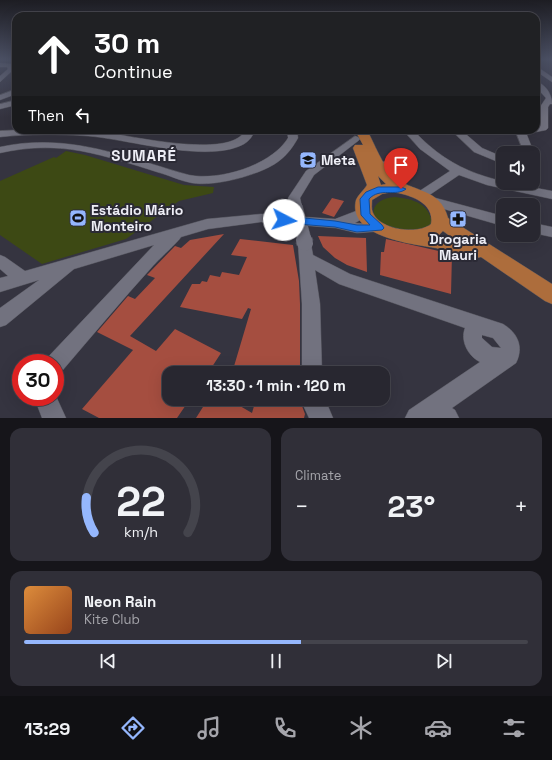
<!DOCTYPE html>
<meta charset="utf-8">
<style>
body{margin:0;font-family:"Space Grotesk",sans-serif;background:#302f38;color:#f1f3f6;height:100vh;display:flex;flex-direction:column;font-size:15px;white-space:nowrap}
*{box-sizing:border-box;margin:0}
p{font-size:13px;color:#a5a5ab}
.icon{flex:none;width:22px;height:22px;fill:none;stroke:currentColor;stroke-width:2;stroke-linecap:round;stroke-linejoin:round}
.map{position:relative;height:418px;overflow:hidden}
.panel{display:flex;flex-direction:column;gap:10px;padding:10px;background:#16151a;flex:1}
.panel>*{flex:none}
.banner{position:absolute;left:12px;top:12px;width:528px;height:122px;border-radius:12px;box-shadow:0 4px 16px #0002,0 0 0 1px #44444c;background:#202124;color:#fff;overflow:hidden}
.buttons{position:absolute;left:496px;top:146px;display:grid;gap:8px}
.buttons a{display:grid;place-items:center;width:44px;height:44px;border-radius:8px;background:#282730;box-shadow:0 4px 16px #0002,0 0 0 1px #44444c;font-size:20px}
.speed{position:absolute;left:12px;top:354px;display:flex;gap:8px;font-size:20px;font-weight:700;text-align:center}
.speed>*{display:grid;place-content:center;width:52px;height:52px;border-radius:50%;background:#282730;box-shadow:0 4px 16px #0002,0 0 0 1px #44444c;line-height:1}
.speed .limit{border:6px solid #d22;background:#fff;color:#111}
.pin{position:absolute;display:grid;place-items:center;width:34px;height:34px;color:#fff;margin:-41px -17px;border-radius:50% 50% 50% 0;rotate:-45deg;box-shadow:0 0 4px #0007}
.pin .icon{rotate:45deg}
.me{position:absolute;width:44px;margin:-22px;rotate:95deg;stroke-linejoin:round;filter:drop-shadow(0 0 3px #0008)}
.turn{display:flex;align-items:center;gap:14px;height:84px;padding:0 16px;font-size:18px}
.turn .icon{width:52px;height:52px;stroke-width:2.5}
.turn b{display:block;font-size:28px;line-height:34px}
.then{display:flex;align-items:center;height:38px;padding:0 16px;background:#0003;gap:8px;font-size:15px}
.big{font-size:30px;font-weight:800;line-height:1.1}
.panel .card{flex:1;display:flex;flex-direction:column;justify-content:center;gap:6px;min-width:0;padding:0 14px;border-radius:12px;background:#302f38}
.panel .dial{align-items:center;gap:0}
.dial svg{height:104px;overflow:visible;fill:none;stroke:#44444c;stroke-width:7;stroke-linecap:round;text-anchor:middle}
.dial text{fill:#f1f3f6;stroke:none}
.song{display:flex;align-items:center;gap:12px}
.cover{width:48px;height:48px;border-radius:6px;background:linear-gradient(135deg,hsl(30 70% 55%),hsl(20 70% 35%))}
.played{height:4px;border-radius:2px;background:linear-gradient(90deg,#95b7fd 55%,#44444c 55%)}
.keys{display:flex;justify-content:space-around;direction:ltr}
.heat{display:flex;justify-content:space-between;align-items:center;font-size:22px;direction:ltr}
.panel .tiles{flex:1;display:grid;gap:10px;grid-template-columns:1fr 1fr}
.card:last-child{grid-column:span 2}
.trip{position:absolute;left:162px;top:366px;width:228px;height:40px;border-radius:12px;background:#282730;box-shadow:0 4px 16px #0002,0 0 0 1px #44444c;font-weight:800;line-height:40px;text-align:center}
.tabs{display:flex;height:64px;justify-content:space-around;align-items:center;background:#101013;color:#a5a5ab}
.tabs .icon{width:28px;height:28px}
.tabs .current{color:#95b7fd}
.tabs b{font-size:18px;color:#f1f3f6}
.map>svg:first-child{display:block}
.green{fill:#3d4914}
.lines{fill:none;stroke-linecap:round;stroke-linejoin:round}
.stream{stroke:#2c707f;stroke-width:1.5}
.building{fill:#a54e40}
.minor-casing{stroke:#53535c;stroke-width:1}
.major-casing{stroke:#53535c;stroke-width:1}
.minor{fill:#72727f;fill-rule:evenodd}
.major{fill:#ad6d3c;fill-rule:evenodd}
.minor-bridge-far1-casing{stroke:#53535c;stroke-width:14;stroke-linecap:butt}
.minor-bridge-casing{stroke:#53535c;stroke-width:18;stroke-linecap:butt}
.minor-bridge-far1{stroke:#72727f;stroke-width:13}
.minor-bridge{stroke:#72727f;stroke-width:16}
.route{fill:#1a73e8;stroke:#114b97}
.labels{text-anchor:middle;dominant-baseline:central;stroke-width:4;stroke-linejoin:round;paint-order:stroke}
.poi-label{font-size:14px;font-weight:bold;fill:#eeeef6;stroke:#2b2a35;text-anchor:start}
.far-district-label{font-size:15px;font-weight:bold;letter-spacing:1px;fill:#eeeef6;stroke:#2b2a35}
</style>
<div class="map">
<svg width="552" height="418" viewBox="0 0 552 418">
<rect width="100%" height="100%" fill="#353440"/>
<path class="green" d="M66 151 85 155 184 185 214 187 213 193 179 201 126 239 42 264 0 235V181L54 157 56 158Z
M395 197C414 199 430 204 432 224L418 234C409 232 395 232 387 228 364 216 373 198 395 197Z"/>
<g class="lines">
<path class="stream" d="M14 61 16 60"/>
</g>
<path class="building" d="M332 198 344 201 334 217 322 213Z
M224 234 130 336 156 351 175 329 221 353 208 373H169V399H190L177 418H99L82 409 133 350 97 332 128 296 135 299 155 278 147 275 175 246 181 248 190 240Z
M318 236 366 238 367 272 347 265 335 258 323 247Z
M240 239 293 245 299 281 300 304V373H232L251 309 248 308 242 319 180 307 192 284H200L202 281 207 282 210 275 220 277 222 272 239 275 247 257 231 255Z
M386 239 452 254 451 294 380 275 381 252H384Z
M208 399H228L252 413 256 399H302V406L305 414 304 418H196Z"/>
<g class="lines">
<g class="minor-casing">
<path id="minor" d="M0 63 11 64 14 69 0 82V76L8 69 7 67H0Z
M536 66 552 77V82L536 71Z
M536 81C546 85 552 94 552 104H550L548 107V128L546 130 536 132 532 130H536V126H539L540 107 546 98 536 87Z
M16 89V94L0 100V95Z
M16 100V105L0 109V104Z
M16 130C42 130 69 128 96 131 124 134 232 161 245 130H255C253 136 249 141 244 144 208 164 128 139 88 136 59 134 29 134 0 137V131Z
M287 130H297L298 138C293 147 287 155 279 161 261 175 214 187 192 183 180 181 169 175 157 172 132 164 107 156 81 151 53 146 27 147 0 153V147C68 132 125 157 189 175 219 181 268 166 286 141L288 138Z
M403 130H413C456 176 494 180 552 191V199L487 185 459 175 428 196 503 216V226L423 203 422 199 416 195 418 192 450 171 420 149Z
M451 130H461L482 148 503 157V164L474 152Z
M515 130H525L534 153 533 155V153H524Z
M355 136 358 137 360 139 358 141 314 175 300 198 302 207 301 210H291L288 198 306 171Z
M413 160 418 163 417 165 379 168 374 165 379 162Z
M364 208 369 209 371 212 369 215 355 223 384 225 386 228 384 231 357 233 336 228 261 222 208 229 181 237C180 240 157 261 152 267 121 301 92 336 62 371L55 374V363H45L48 357 154 245 74 269 6 325 0 327V308L39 280 0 292V278L8 276 0 269V255L5 257 25 271 207 219 261 214 335 219Z
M533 223 552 227V237L533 233Z
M305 238 310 239 313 255 350 274 503 324C518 333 524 347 516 363L452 408 455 410 459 418H405L409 410 480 362C468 356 460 341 465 328L339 284 315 270 320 304 322 373H302V304L298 243 300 239ZM482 335 493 338 501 348 492 347 482 338Z
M55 394 66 418H42L34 397H55Z
M303 399H325L333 418H309L303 405Z"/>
</g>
<g class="major-casing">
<path id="major" d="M355 130H367C374 143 383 166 393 176 412 193 440 187 448 218L552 284V304L545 301 481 257C472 260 447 251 436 248 413 244 347 237 356 200 358 195 364 190 367 185L353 148 355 145H363ZM378 176 386 184 381 185ZM392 192C408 194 435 202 431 224 418 235 380 230 373 213 371 209 372 204 372 200L382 194ZM443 231 454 239 438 236Z"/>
</g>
<use href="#minor" class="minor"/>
<use href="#major" class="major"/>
<g class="minor-bridge-far1-casing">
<path id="minor-bridge-far1" d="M296 207 305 241"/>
</g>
<g class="minor-bridge-casing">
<path id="minor-bridge" d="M304 240 305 243"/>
</g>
<use href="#minor-bridge-far1" class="minor-bridge-far1"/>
<use href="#minor-bridge" class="minor-bridge"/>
</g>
<linearGradient id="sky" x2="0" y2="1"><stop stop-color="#1d1d23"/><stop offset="0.5" stop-color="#4b5064"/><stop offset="1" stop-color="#4b5064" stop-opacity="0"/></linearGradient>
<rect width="552" height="118" fill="url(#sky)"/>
<path class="route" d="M378 187H401L406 189C396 197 380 187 369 199L370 214 382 225 384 228 382 230 357 232 335 227 284 223 279 220 284 216 335 221 357 225H370L361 215 360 199 366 192Z"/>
<defs>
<g id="school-square" transform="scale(0.9)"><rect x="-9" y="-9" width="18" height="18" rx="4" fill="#95b7fd" stroke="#2b2a35"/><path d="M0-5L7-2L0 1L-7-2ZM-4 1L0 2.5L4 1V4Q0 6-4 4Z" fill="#111"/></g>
<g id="stadium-square" transform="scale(0.9)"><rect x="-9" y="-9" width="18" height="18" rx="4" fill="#95b7fd" stroke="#2b2a35"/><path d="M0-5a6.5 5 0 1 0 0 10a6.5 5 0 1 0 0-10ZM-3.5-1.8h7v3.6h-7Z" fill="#111"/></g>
<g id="pharmacy-square" transform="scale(0.9)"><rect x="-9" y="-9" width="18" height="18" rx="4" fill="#95b7fd" stroke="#2b2a35"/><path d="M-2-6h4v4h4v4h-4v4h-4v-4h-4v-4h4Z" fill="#111"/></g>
</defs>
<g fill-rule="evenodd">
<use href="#school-square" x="308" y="160"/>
<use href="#stadium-square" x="78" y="218"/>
<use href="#pharmacy-square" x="458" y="219"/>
</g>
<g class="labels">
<g class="poi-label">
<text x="321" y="160">Meta</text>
<text x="91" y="210">Estádio Mário<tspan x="91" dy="16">Monteiro</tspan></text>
<text x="458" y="239" text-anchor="middle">Drogaria<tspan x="458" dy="16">Mauri</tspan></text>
</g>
<g class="far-district-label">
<text x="144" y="155">SUMARÉ</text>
</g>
</g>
</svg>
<div class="buttons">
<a><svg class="icon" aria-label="sound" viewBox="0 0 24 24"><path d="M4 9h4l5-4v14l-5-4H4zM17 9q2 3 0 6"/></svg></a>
<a><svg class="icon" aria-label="layers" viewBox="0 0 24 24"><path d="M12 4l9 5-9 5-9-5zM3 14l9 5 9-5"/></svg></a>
</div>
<div class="speed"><div class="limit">30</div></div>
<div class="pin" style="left:401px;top:189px;background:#d93025"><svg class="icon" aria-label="arrive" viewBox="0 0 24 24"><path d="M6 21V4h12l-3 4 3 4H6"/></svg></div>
<svg class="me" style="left:284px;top:220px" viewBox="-20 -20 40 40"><circle r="19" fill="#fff"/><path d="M0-13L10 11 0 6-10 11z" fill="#1a73e8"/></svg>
<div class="trip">13:30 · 1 min · 120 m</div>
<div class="banner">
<div class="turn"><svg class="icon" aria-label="ahead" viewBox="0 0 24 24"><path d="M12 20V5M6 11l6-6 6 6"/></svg><div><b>30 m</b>Continue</div></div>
<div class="then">Then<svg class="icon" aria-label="left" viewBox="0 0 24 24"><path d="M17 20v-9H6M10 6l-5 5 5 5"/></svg></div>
</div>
</div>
<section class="panel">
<div class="tiles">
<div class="card dial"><svg viewBox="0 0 100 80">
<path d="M14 69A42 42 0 1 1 86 69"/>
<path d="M14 69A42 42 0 0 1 8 42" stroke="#95b7fd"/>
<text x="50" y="56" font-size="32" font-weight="700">22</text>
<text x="50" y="72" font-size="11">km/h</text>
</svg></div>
<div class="card"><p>Climate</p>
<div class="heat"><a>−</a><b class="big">23°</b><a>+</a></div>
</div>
<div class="card">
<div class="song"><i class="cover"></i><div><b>Neon Rain</b><p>Kite Club</p></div></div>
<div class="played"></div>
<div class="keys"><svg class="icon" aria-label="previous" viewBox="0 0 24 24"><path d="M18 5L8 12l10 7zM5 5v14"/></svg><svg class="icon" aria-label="pause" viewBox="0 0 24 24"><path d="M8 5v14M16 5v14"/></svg><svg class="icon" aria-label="next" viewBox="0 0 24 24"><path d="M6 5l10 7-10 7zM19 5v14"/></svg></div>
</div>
</div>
</section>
<nav class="tabs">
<b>13:29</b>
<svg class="icon current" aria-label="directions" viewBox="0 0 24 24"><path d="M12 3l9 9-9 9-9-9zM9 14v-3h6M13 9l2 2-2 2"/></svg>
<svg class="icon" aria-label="music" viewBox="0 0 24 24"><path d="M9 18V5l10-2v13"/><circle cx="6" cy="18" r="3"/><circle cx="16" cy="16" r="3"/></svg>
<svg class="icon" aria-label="phone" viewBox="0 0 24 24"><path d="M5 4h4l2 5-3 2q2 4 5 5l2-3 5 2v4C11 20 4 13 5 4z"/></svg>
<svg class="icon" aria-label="climate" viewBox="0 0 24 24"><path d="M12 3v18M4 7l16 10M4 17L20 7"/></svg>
<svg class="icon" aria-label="car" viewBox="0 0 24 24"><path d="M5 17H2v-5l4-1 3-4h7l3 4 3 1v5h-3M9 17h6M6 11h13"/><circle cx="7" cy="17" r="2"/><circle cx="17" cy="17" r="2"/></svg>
<svg class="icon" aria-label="filters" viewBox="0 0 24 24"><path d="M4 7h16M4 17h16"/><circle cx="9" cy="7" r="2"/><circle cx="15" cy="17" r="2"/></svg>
</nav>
